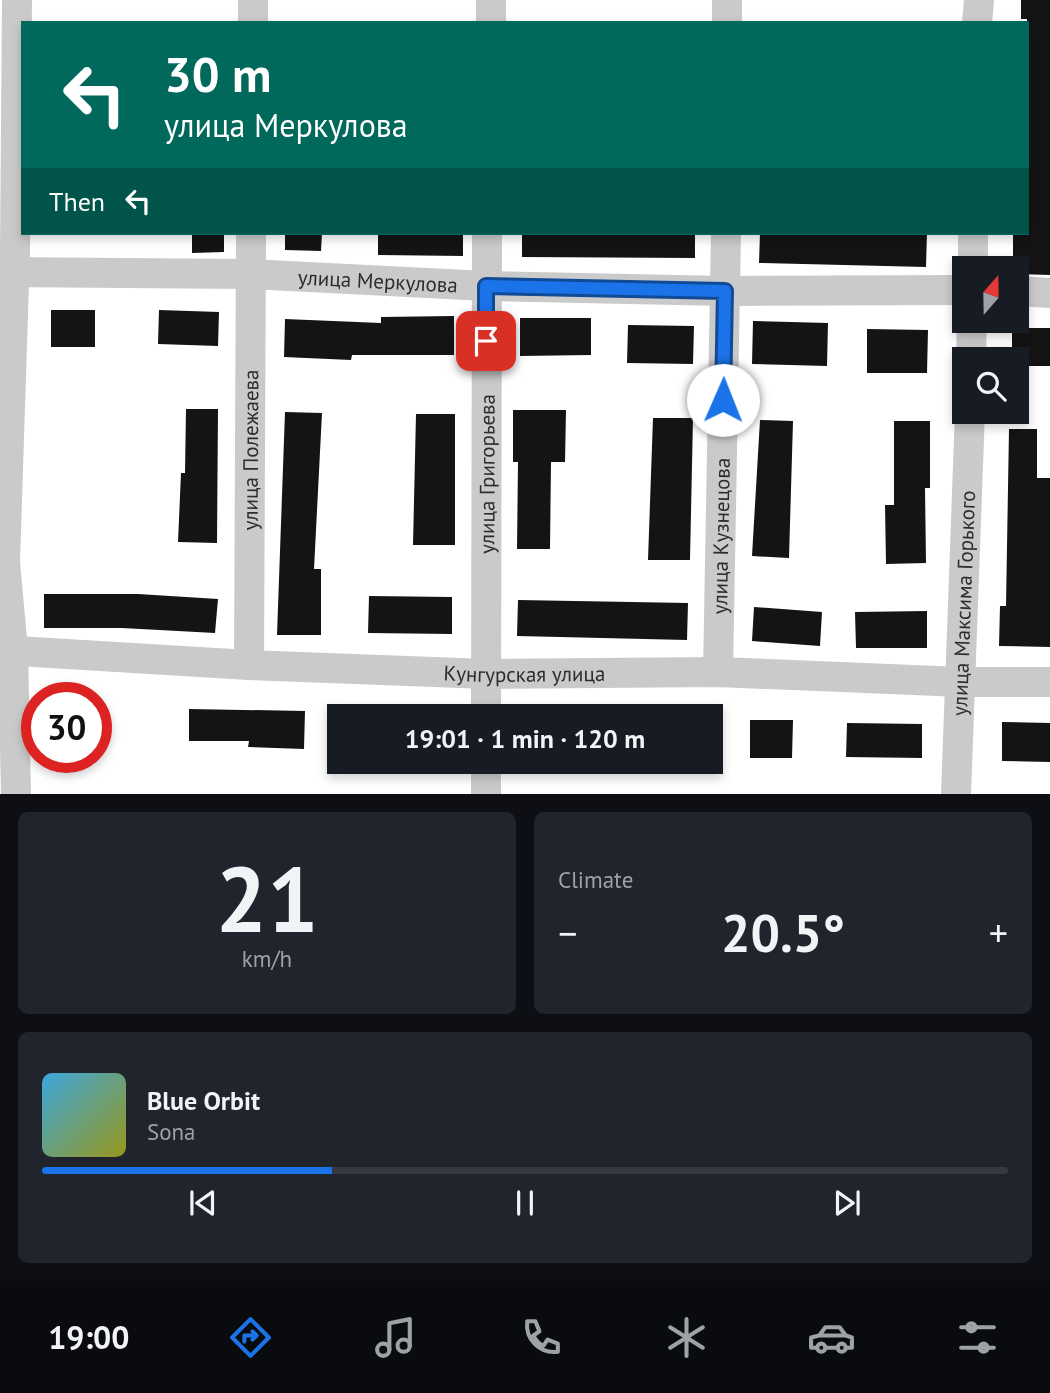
<!DOCTYPE html>
<meta charset="utf-8">
<style>
body{margin:0;font-family:"PT Sans",sans-serif;background:#20242c;color:#f1f3f6;height:100vh;display:flex;flex-direction:column;font-size:26px;white-space:nowrap}
*{box-sizing:border-box;margin:0}
p{font-size:23px;color:#9ea1a6}
.icon{flex:none;width:38px;height:38px;fill:none;stroke:currentColor;stroke-width:2;stroke-linecap:round;stroke-linejoin:round}
.map{position:relative;height:794px;overflow:hidden}
.drawer{display:flex;flex-direction:column;gap:18px;padding:18px;background:#0d0f14;flex:1}
.drawer>*{flex:none}
.hud{position:absolute;left:21px;top:21px;width:1008px;height:214px;border-radius:0px;box-shadow:0 4px 10px #0003;background:#00695c;color:#fff;overflow:hidden}
.needle{width:46px;rotate:20deg}
.fabs{position:absolute;left:952px;top:256px;display:grid;gap:14px}
.fabs a{display:grid;place-items:center;width:77px;height:77px;border-radius:0px;background:#171b24;box-shadow:0 4px 10px #0003;font-size:35px}
.speed{position:absolute;left:21px;top:682px;display:flex;gap:14px;font-size:35px;font-weight:700;text-align:center}
.speed>*{display:grid;place-content:center;width:91px;height:91px;border-radius:50%;background:#171b24;box-shadow:0 4px 10px #0003;line-height:1}
.speed .limit{border:10px solid #d22;background:#fff;color:#111}
.pin{position:absolute;display:grid;place-items:center;width:60px;height:60px;color:#fff;margin:-30px;border-radius:14px;box-shadow:0 4px 10px #0006}
.me{position:absolute;width:77px;margin:-38px;rotate:1deg;stroke-linejoin:round;filter:drop-shadow(0 0 5px #0008)}
.turn{display:flex;align-items:center;gap:24px;height:147px;padding:0 28px;font-size:32px}
.turn .icon{width:91px;height:91px;stroke-width:2.5}
.turn b{display:block;font-size:49px;line-height:60px}
.then{display:flex;align-items:center;height:66px;padding:0 28px;background:#0003;gap:14px;font-size:26px}
.big{font-size:52px;font-weight:600;line-height:1.1}
.drawer .tile{flex:1;display:flex;flex-direction:column;justify-content:center;gap:10px;min-width:0;padding:0 24px;border-radius:10px;background:#20242c}
.drawer .dial{align-items:center;gap:0}
.dial b{font-size:91px;line-height:1}
.song{display:flex;align-items:center;gap:21px}
.cover{width:84px;height:84px;border-radius:10px;background:linear-gradient(135deg,hsl(200 70% 55%),hsl(60 70% 35%))}
.played{height:7px;border-radius:4px;background:linear-gradient(90deg,#1a73e8 30%,#363941 30%)}
.keys{display:flex;justify-content:space-around;direction:ltr}
.heat{display:flex;justify-content:space-between;align-items:center;font-size:38px;direction:ltr}
.drawer .tiles{flex:1;display:grid;gap:18px;grid-template-columns:1fr 1fr}
.tile:last-child{grid-column:span 2}
.trip{position:absolute;left:327px;top:704px;width:396px;height:70px;border-radius:0px;background:#171b24;box-shadow:0 4px 10px #0003;font-weight:600;line-height:70px;text-align:center}
.dock{display:flex;height:112px;justify-content:space-around;align-items:center;background:#090b0e;color:#9ea1a6}
.dock .icon{width:49px;height:49px}
.dock .current{color:#1a73e8}
.dock b{font-size:32px;color:#f1f3f6}
.map>svg:first-child{display:block}
.building{fill:#141414}
.lines{fill:none;stroke-linecap:round;stroke-linejoin:round}
.minor{stroke:#cacaca;stroke-width:30}
.route-casing{stroke:#114b97;stroke-width:18}
.route{stroke:#1a73e8;stroke-width:12}
.labels{text-anchor:middle;dominant-baseline:central;stroke-width:7;stroke-linejoin:round;paint-order:stroke}
.street-label{font-size:21px;fill:#2d2d2d;stroke:#fff}
</style>
<div class="map">
<svg width="1050" height="795" viewBox="0 0 1050 795">
<rect width="100%" height="100%" fill="#fff"/>
<path class="building" d="M1021 0H1050V275L1017 274V268H1013V233H1027V19H1021Z
M192 233H224V252L192 253Z
M285 233H322L321 251 285 250Z
M378 233H463V256L378 255Z
M522 233H695V258L522 257Z
M760 233H927L926 267 759 263Z
M51 310H95V347H51Z
M159 310 219 312 218 346 158 344Z
M454 316V355H352L351 360 284 357 285 319 381 323V317Z
M520 318H591V355L520 356Z
M753 321 828 323 827 366 752 364Z
M628 325 694 326 693 364 627 363Z
M1012 328H1050V366H1017V359H1012Z
M867 329 928 330 927 373H867Z
M186 409H218L217 543 178 542 181 473H185Z
M513 410H566L565 462H551L550 549H517L518 462H513Z
M285 412 322 413 314 569H321V635H277Z
M416 414H455V545H413Z
M653 418H693L690 560H648Z
M760 420 793 421 789 558 752 556Z
M894 421H930V488H925L926 563 886 564 885 505H894Z
M1009 429H1037V478H1050V647L999 646 1000 606H1006Z
M44 594H138L218 599 215 633 122 628H44Z
M369 596 452 597V634L368 633Z
M518 600 688 603 687 640 517 636Z
M754 607 822 612 820 646 752 641Z
M927 611V648H856L855 612Z
M189 709 305 711 304 749 248 747 249 741H189Z
M750 720H793L792 758H750Z
M1002 722 1050 723V762L1002 761Z
M847 723 922 724V758L846 757Z"/>
<g class="lines">
<g class="minor">
<path d="M253 23V0"/>
<path d="M491 23V0"/>
<path d="M727 23V0"/>
<path d="M977 23 979 0"/>
<path d="M973 268V233"/>
<path id="s1" d="M0 272 250 274 486 286 725 291 964 290"/>
<path d="M1017 291 1050 293"/>
<path d="M971 359 972 320"/>
<path id="s2" d="M0 650 249 665 487 674 718 672 962 682H1050"/>
<path id="s3" d="M249 665 251 233"/>
<path id="s4" d="M718 672 726 233"/>
<path id="s5" d="M486 716 487 233"/>
<path d="M16 795 13 650 5 562 15 252 17 0"/>
<path d="M486 795V761"/>
<path id="s6" d="M956 795 970 411"/>
</g>
</g>
<g class="lines">
<g class="route-casing">
<path id="route" d="M486 341V286L725 291 723 400"/>
</g>
<use href="#route" class="route"/>
</g>
<g class="labels">
<g class="street-label">
<text stroke="none"><textPath href="#s1" startOffset="378">улица Меркулова</textPath></text>
<text stroke="none"><textPath href="#s3" startOffset="215">улица Полежаева</textPath></text>
<text stroke="none"><textPath href="#s5" startOffset="242">улица Григорьева</textPath></text>
<text stroke="none"><textPath href="#s4" startOffset="136">улица Кузнецова</textPath></text>
<text stroke="none"><textPath href="#s6" startOffset="192">улица Максима Горького</textPath></text>
<text stroke="none"><textPath href="#s2" startOffset="525">Кунгурская улица</textPath></text>
</g>
</g>
</svg>
<div class="fabs">
<a><svg class="needle" viewBox="-14 -14 28 28"><path d="M0-13l5 13h-10z" fill="#e53935"/><path d="M0 13l5-13h-10z" fill="#9ea1a6"/></svg></a>
<a><svg class="icon" aria-label="search" viewBox="0 0 24 24"><circle cx="10" cy="10" r="6"/><path d="M15 15l6 6"/></svg></a>
</div>
<div class="speed"><div class="limit">30</div></div>
<div class="pin" style="left:486px;top:341px;background:#d93025"><svg class="icon" aria-label="arrive" viewBox="0 0 24 24"><path d="M6 21V4h12l-3 4 3 4H6"/></svg></div>
<svg class="me" style="left:723px;top:400px" viewBox="-20 -20 40 40"><circle r="19" fill="#fff"/><path d="M0-13L10 11 0 6-10 11z" fill="#1a73e8"/></svg>
<div class="trip">19:01 · 1 min · 120 m</div>
<div class="hud">
<div class="turn"><svg class="icon" aria-label="left" viewBox="0 0 24 24"><path d="M17 20v-9H6M10 6l-5 5 5 5"/></svg><div><b>30 m</b>улица Меркулова</div></div>
<div class="then">Then<svg class="icon" aria-label="left" viewBox="0 0 24 24"><path d="M17 20v-9H6M10 6l-5 5 5 5"/></svg></div>
</div>
</div>
<section class="drawer">
<div class="tiles">
<div class="tile dial"><b>21</b><p>km/h</p></div>
<div class="tile"><p>Climate</p>
<div class="heat"><a>−</a><b class="big">20.5°</b><a>+</a></div>
</div>
<div class="tile">
<div class="song"><i class="cover"></i><div><b>Blue Orbit</b><p>Sona</p></div></div>
<div class="played"></div>
<div class="keys"><svg class="icon" aria-label="previous" viewBox="0 0 24 24"><path d="M18 5L8 12l10 7zM5 5v14"/></svg><svg class="icon" aria-label="pause" viewBox="0 0 24 24"><path d="M8 5v14M16 5v14"/></svg><svg class="icon" aria-label="next" viewBox="0 0 24 24"><path d="M6 5l10 7-10 7zM19 5v14"/></svg></div>
</div>
</div>
</section>
<nav class="dock">
<b>19:00</b>
<svg class="icon current" aria-label="directions" viewBox="0 0 24 24"><path d="M12 3l9 9-9 9-9-9zM9 14v-3h6M13 9l2 2-2 2"/></svg>
<svg class="icon" aria-label="music" viewBox="0 0 24 24"><path d="M9 18V5l10-2v13"/><circle cx="6" cy="18" r="3"/><circle cx="16" cy="16" r="3"/></svg>
<svg class="icon" aria-label="phone" viewBox="0 0 24 24"><path d="M5 4h4l2 5-3 2q2 4 5 5l2-3 5 2v4C11 20 4 13 5 4z"/></svg>
<svg class="icon" aria-label="climate" viewBox="0 0 24 24"><path d="M12 3v18M4 7l16 10M4 17L20 7"/></svg>
<svg class="icon" aria-label="car" viewBox="0 0 24 24"><path d="M5 17H2v-5l4-1 3-4h7l3 4 3 1v5h-3M9 17h6M6 11h13"/><circle cx="7" cy="17" r="2"/><circle cx="17" cy="17" r="2"/></svg>
<svg class="icon" aria-label="filters" viewBox="0 0 24 24"><path d="M4 7h16M4 17h16"/><circle cx="9" cy="7" r="2"/><circle cx="15" cy="17" r="2"/></svg>
</nav>
